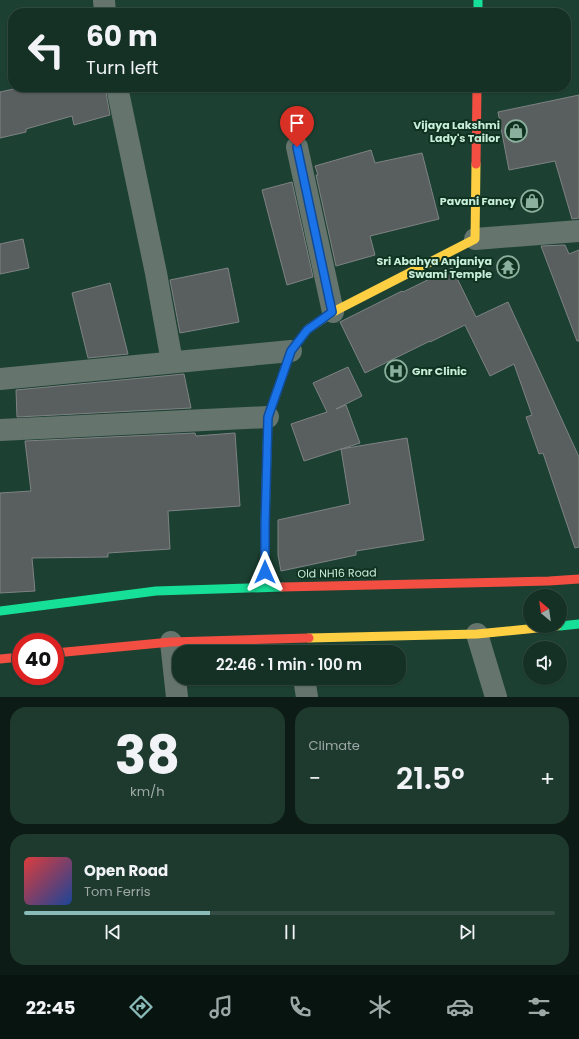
<!DOCTYPE html>
<meta charset="utf-8">
<style>
body{margin:0;font-family:Poppins,sans-serif;background:#1e392e;color:#f1f3f6;height:100vh;display:flex;flex-direction:column;font-size:15px;white-space:nowrap}
*{box-sizing:border-box;margin:0}
p{font-size:13px;color:#9da9a7}
.icon{flex:none;width:22px;height:22px;fill:none;stroke:currentColor;stroke-width:2;stroke-linecap:round;stroke-linejoin:round}
.map{position:relative;height:697px;overflow:hidden}
.panel{display:flex;flex-direction:column;gap:10px;padding:10px;background:#0c1b15;flex:1}
.panel>*{flex:none}
.banner{position:absolute;left:8px;top:8px;width:563px;height:84px;border-radius:16px;box-shadow:0 1px 3px #0004,0 0 0 1px #344c43;background:#153126;color:#f1f3f6;overflow:hidden}
.needle{width:26px;rotate:331deg}
.buttons{position:absolute;left:523px;top:589px;display:grid;gap:8px}
.buttons a{display:grid;place-items:center;width:44px;height:44px;border-radius:50%;background:#153126;box-shadow:0 1px 3px #0004,0 0 0 1px #344c43;font-size:20px}
.speed{position:absolute;left:12px;top:633px;display:flex;gap:8px;font-size:20px;font-weight:700;text-align:center}
.speed>*{display:grid;place-content:center;width:52px;height:52px;border-radius:50%;background:#153126;box-shadow:0 1px 3px #0004,0 0 0 1px #344c43;line-height:1}
.speed .limit{border:6px solid #d22;background:#fff;color:#111}
.pin{position:absolute;display:grid;place-items:center;width:34px;height:34px;color:#fff;margin:-41px -17px;border-radius:50% 50% 50% 0;rotate:-45deg;box-shadow:0 0 4px #0007}
.pin .icon{rotate:45deg}
.me{position:absolute;width:44px;margin:-22px;rotate:0deg;stroke-linejoin:round;filter:drop-shadow(0 0 3px #0008)}
.turn{display:flex;align-items:center;gap:14px;height:84px;padding:0 12px;font-size:18px}
.turn .icon{width:52px;height:52px;stroke-width:2.5}
.turn b{display:block;font-size:28px;line-height:34px}
.big{font-size:30px;font-weight:600;line-height:1.1}
.panel .tile{flex:1;display:flex;flex-direction:column;justify-content:center;gap:6px;min-width:0;padding:0 14px;border-radius:16px;background:#1e392e}
.panel .dial{align-items:center;gap:0}
.dial b{font-size:52px;line-height:1}
.song{display:flex;align-items:center;gap:12px}
.cover{width:48px;height:48px;border-radius:6px;background:linear-gradient(135deg,hsl(0 70% 55%),hsl(220 70% 35%))}
.played{height:4px;border-radius:2px;background:linear-gradient(90deg,#8bbbb9 35%,#344c43 35%)}
.keys{display:flex;justify-content:space-around;direction:ltr}
.heat{display:flex;justify-content:space-between;align-items:center;font-size:22px;direction:ltr}
.panel .tiles{flex:1;display:grid;gap:10px;grid-template-columns:1fr 1fr}
.tile:last-child{grid-column:span 2}
.trip{position:absolute;left:172px;top:645px;width:234px;height:40px;border-radius:16px;background:#153126;box-shadow:0 1px 3px #0004,0 0 0 1px #344c43;font-weight:600;line-height:40px;text-align:center}
.menu{display:flex;height:64px;justify-content:space-around;align-items:center;background:#08140f;color:#9da9a7}
.menu .icon{width:28px;height:28px}
.menu .on{color:#8bbbb9}
.menu b{font-size:18px;color:#f1f3f6}
.map>svg:first-child{display:block}
.building{fill:#595e5f;stroke:#7f8284}
.lines{fill:none;stroke-linecap:round;stroke-linejoin:round}
.street{stroke:#65756d;stroke-width:22}
.fast{stroke:#16e098;stroke-width:9}
.slow{stroke:#ffcf43;stroke-width:9}
.jam{stroke:#f24e42;stroke-width:9}
.route-casing{stroke:#114b97;stroke-width:10}
.route{stroke:#1a73e8;stroke-width:7}
.labels{text-anchor:middle;dominant-baseline:central;stroke-width:4;stroke-linejoin:round;paint-order:stroke}
.poi-label{font-size:11px;font-weight:bold;fill:#c7eed8;stroke:#0f3221;text-anchor:end}
.street-label{font-size:11px;fill:#c7eed8;stroke:#0f3221}
</style>
<div class="map">
<svg width="579" height="697" viewBox="0 0 579 697">
<rect width="100%" height="100%" fill="#1c4132"/>
<path class="building" d="M23 87H105L110 115 74 125 72 116 26 129V132L0 138V92Z
M579 95V218L572 219 555 161 509 170 498 112Z
M371 150 375 163 422 153 439 219 370 236 375 255 336 266 316 175H318L315 166Z
M292 182 313 277 287 285 262 190Z
M23 239 29 268 0 274V244Z
M565 245 569 254 579 250V341H577L541 246Z
M228 268 239 322 180 333 170 280Z
M452 268 476 317 508 302 579 457V547L575 548 543 453 539 454 526 417 532 415 514 364 490 376 465 325 430 342V341L365 373 340 322 402 291 403 292Z
M110 283 128 354 88 358 72 293Z
M348 367 362 396 336 409 346 405 360 443 304 461 291 424 327 412 313 383Z
M184 374 191 408 17 417 16 390Z
M195 433 196 436 235 433 240 506 168 511 170 549 108 553V557L32 558 35 591 0 593V493L31 491 25 441Z
M407 438 424 540 356 551V555L281 571 278 555V520L350 504 341 449Z"/>
<g class="lines">
<path class="street" d="M104 0 105 13
M117 87 156 273 172 362
M297 147 333 312
M475 239 579 231
M0 379 291 351
M0 430 268 417
M477 634 496 697
M171 642 177 697
M304 678 307 697"/>
<path class="fast" d="M478 0V13
M265 587V525L268 417 291 351 308 329
M0 611 156 591 282 587
M560 626 579 624"/>
<path class="slow" d="M308 329 333 312 475 239 476 164
M309 638 477 634 557 626"/>
<path class="jam" d="M476 164 477 87
M282 587 549 581 579 579
M55 653 171 642 309 638
M0 659 21 657"/>
</g>
<g class="lines">
<g class="route-casing">
<path id="route" d="M265 572V525L268 417 291 351 307 330 332 312 297 147"/>
</g>
<use href="#route" class="route"/>
</g>
<defs>
<g id="shop-ring" transform="scale(1.15)"><circle r="9.5" fill="#0f3221" stroke="#8bb19e" stroke-width="1.5"/><path d="M-5-2.5h2.3a2.7 3.5 0 0 1 5.4 0H5L5.5 6h-11ZM-1.5-2.5h3a1.5 2.3 0 0 0-3 0Z" fill="#8bb19e"/></g>
<g id="temple-ring" transform="scale(1.15)"><circle r="9.5" fill="#0f3221" stroke="#8bb19e" stroke-width="1.5"/><path d="M0-6L5-2H3V0L6.5 2.5H4V6H1.5V3h-3V6H-4V2.5H-6.5L-3 0V-2H-5Z" fill="#8bb19e"/></g>
<g id="hospital-ring" transform="scale(1.15)"><circle r="9.5" fill="#0f3221" stroke="#8bb19e" stroke-width="1.5"/><path d="M-5-5h3v3.5h4V-5h3V5h-3V1.5h-4V5h-3Z" fill="#8bb19e"/></g>
</defs>
<g fill-rule="evenodd">
<use href="#shop-ring" x="516" y="131"/>
<use href="#shop-ring" x="532" y="201"/>
<use href="#temple-ring" x="508" y="267"/>
<use href="#hospital-ring" x="396" y="371"/>
</g>
<g class="labels">
<g class="poi-label">
<text x="500" y="125">Vijaya Lakshmi<tspan x="500" dy="13">Lady's Tailor</tspan></text>
<text x="516" y="201">Pavani Fancy</text>
<text x="492" y="261">Sri Abahya Anjaniya<tspan x="492" dy="13">Swami Temple</tspan></text>
<text x="412" y="371" text-anchor="start">Gnr Clinic</text>
</g>
<g class="street-label">
<text transform="translate(337 573) rotate(-1)">Old NH16 Road</text>
</g>
</g>
</svg>
<div class="buttons">
<a><svg class="needle" viewBox="-14 -14 28 28"><path d="M0-13l5 13h-10z" fill="#e53935"/><path d="M0 13l5-13h-10z" fill="#9da9a7"/></svg></a>
<a><svg class="icon" aria-label="sound" viewBox="0 0 24 24"><path d="M4 9h4l5-4v14l-5-4H4zM17 9q2 3 0 6"/></svg></a>
</div>
<div class="speed"><div class="limit">40</div></div>
<div class="pin" style="left:297px;top:147px;background:#d93025"><svg class="icon" aria-label="arrive" viewBox="0 0 24 24"><path d="M6 21V4h12l-3 4 3 4H6"/></svg></div>
<svg class="me" style="left:265px;top:572px" viewBox="-20 -20 40 40"><path d="M0-17L14 15 0 8-14 15z" fill="#1a73e8" stroke="#fff" stroke-width="4"/></svg>
<div class="trip">22:46 · 1 min · 100 m</div>
<div class="banner">
<div class="turn"><svg class="icon" aria-label="left" viewBox="0 0 24 24"><path d="M17 20v-9H6M10 6l-5 5 5 5"/></svg><div><b>60 m</b>Turn left</div></div>
</div>
</div>
<section class="panel">
<div class="tiles">
<div class="tile dial"><b>38</b><p>km/h</p></div>
<div class="tile"><p>Climate</p>
<div class="heat"><a>−</a><b class="big">21.5°</b><a>+</a></div>
</div>
<div class="tile">
<div class="song"><i class="cover"></i><div><b>Open Road</b><p>Tom Ferris</p></div></div>
<div class="played"></div>
<div class="keys"><svg class="icon" aria-label="previous" viewBox="0 0 24 24"><path d="M18 5L8 12l10 7zM5 5v14"/></svg><svg class="icon" aria-label="pause" viewBox="0 0 24 24"><path d="M8 5v14M16 5v14"/></svg><svg class="icon" aria-label="next" viewBox="0 0 24 24"><path d="M6 5l10 7-10 7zM19 5v14"/></svg></div>
</div>
</div>
</section>
<nav class="menu">
<b>22:45</b>
<svg class="icon on" aria-label="directions" viewBox="0 0 24 24"><path d="M12 3l9 9-9 9-9-9zM9 14v-3h6M13 9l2 2-2 2"/></svg>
<svg class="icon" aria-label="music" viewBox="0 0 24 24"><path d="M9 18V5l10-2v13"/><circle cx="6" cy="18" r="3"/><circle cx="16" cy="16" r="3"/></svg>
<svg class="icon" aria-label="phone" viewBox="0 0 24 24"><path d="M5 4h4l2 5-3 2q2 4 5 5l2-3 5 2v4C11 20 4 13 5 4z"/></svg>
<svg class="icon" aria-label="climate" viewBox="0 0 24 24"><path d="M12 3v18M4 7l16 10M4 17L20 7"/></svg>
<svg class="icon" aria-label="car" viewBox="0 0 24 24"><path d="M5 17H2v-5l4-1 3-4h7l3 4 3 1v5h-3M9 17h6M6 11h13"/><circle cx="7" cy="17" r="2"/><circle cx="17" cy="17" r="2"/></svg>
<svg class="icon" aria-label="filters" viewBox="0 0 24 24"><path d="M4 7h16M4 17h16"/><circle cx="9" cy="7" r="2"/><circle cx="15" cy="17" r="2"/></svg>
</nav>
